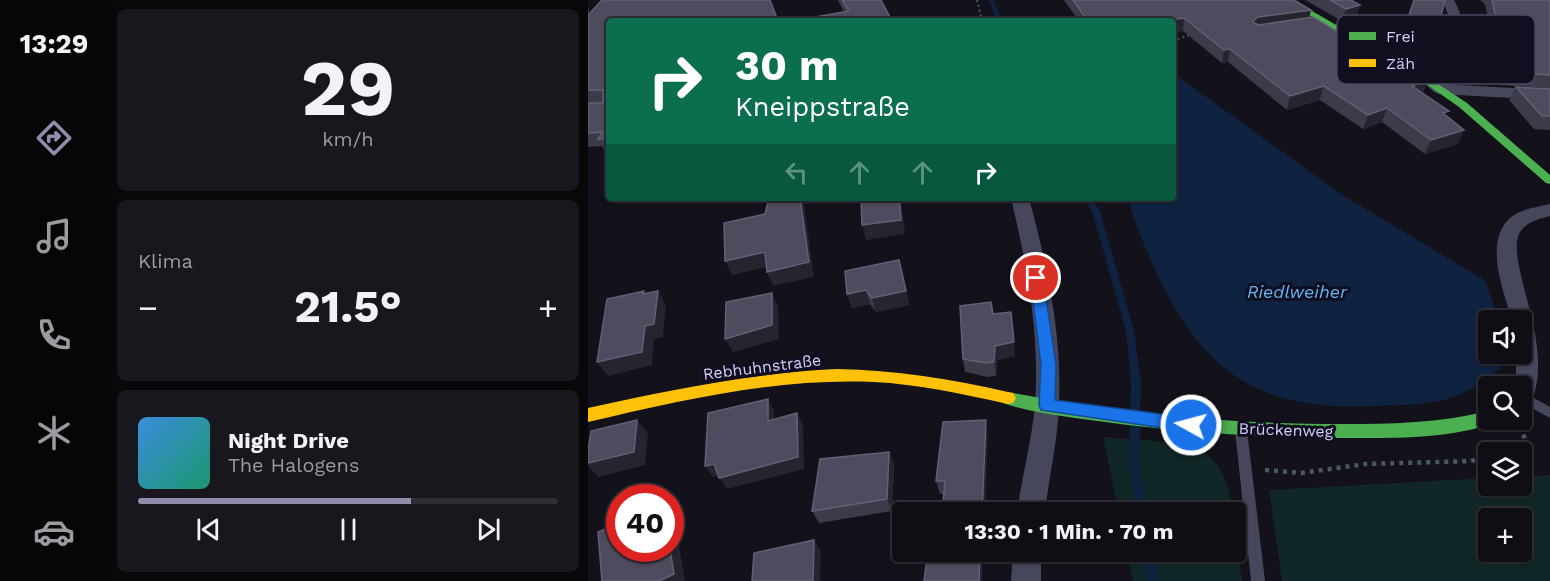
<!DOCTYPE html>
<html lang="de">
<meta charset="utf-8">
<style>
body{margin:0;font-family:"Work Sans",sans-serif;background:#17171d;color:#f1f3f6;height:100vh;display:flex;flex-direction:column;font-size:22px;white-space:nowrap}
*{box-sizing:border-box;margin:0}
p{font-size:20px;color:#9b9ca0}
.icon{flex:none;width:33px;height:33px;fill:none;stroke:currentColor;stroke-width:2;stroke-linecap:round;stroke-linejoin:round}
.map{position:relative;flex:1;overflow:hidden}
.drawer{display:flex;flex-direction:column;gap:9px;padding:9px;background:#08080b;width:480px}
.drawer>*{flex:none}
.hud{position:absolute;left:18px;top:18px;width:570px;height:183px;border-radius:6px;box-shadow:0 2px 4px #0004,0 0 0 2px #2e2e34;background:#0b6e4f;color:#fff;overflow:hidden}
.fabs{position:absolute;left:890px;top:310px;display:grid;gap:12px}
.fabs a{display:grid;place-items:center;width:54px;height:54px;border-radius:6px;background:#0e0e14;box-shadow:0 2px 4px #0004,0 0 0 2px #2e2e34;font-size:30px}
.speed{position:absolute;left:18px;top:484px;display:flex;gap:12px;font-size:30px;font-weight:700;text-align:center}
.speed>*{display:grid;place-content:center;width:78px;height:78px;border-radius:50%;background:#0e0e14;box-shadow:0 2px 4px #0004,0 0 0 2px #2e2e34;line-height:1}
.speed .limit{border:9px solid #d22;background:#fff;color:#111}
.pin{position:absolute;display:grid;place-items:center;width:51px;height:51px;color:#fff;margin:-26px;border:3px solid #fff;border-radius:50%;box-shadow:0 2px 6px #0007}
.me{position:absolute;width:66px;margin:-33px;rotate:277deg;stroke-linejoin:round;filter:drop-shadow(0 0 4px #0008)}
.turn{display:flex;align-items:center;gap:21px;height:126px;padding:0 30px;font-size:27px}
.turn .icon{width:78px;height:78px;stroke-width:2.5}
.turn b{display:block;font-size:42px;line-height:51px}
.lanes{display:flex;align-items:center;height:57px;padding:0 30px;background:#0003;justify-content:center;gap:30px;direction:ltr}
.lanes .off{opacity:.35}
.big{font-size:45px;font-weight:700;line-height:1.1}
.drawer .tile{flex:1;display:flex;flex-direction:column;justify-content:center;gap:9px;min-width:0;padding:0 21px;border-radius:9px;background:#17171d}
.drawer .dial{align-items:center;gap:0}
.dial b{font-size:78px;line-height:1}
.song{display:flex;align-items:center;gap:18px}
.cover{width:72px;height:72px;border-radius:9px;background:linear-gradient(135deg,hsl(210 70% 55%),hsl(160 70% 35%))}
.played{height:6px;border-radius:3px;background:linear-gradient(90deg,#908dad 65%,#2e2e34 65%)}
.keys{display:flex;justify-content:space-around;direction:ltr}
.heat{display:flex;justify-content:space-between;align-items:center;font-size:33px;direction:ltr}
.trip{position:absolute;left:304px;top:502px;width:354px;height:60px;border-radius:6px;background:#0e0e14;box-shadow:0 2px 4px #0004,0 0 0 2px #2e2e34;font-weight:700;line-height:60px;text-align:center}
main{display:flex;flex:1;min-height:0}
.menu{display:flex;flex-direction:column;width:108px;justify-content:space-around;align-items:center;background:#060608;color:#9b9ca0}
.menu .icon{width:42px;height:42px}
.menu .active{color:#908dad}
.menu b{font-size:27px;color:#f1f3f6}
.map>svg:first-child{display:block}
.green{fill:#112626;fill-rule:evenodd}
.water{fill:#0f223f}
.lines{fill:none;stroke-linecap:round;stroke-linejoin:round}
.stream{fill:#0f223f;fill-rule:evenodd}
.path-far1{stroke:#4a5863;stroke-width:2;stroke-dasharray:2 3;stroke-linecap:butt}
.path{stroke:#4a5863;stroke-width:4.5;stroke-dasharray:4 5;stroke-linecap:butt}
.lane{fill:#47475c;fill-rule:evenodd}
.street{fill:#47475c;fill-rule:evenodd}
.fast{fill:#4caf50;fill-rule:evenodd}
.slow{fill:#ffc107;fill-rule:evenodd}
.wall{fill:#3c3b4a}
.shaded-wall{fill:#25242f}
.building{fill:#4d4b5d;stroke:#626076;stroke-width:1.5}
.route{fill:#1a73e8;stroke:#114b97;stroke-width:1.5}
.labels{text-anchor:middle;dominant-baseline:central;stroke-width:6;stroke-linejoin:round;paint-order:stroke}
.street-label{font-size:16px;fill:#d3cffc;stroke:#100e1f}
.water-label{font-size:18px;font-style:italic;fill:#62b5f7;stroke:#100e1f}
.key{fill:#100e1f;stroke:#4a4861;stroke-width:1.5}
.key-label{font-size:16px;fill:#d3cffc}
</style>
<main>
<nav class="menu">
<b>13:29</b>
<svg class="icon active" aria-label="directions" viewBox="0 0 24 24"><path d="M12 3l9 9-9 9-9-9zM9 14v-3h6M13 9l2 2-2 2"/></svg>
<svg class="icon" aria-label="music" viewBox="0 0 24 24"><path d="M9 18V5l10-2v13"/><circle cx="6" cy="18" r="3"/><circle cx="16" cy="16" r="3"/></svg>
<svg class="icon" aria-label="phone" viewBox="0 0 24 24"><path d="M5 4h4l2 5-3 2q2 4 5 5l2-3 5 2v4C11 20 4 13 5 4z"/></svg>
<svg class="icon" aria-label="climate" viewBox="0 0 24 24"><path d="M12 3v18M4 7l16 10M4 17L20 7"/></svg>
<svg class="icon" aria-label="car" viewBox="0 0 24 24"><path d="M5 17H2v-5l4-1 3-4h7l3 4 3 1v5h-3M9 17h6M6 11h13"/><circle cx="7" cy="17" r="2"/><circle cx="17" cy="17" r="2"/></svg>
</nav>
<section class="drawer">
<div class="tile dial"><b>29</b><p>km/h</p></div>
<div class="tile"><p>Klima</p>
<div class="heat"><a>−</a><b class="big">21.5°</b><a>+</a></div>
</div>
<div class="tile">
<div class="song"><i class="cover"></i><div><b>Night Drive</b><p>The Halogens</p></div></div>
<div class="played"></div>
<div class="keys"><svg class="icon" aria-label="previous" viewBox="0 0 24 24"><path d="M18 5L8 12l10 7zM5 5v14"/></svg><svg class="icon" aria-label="pause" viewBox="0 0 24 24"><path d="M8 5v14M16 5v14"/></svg><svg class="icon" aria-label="next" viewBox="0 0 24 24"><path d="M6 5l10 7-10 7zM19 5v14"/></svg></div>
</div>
</section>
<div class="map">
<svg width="962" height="581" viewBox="0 0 962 581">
<rect width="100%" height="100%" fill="#13121b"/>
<path class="green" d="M515 437C542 440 605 439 623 458 638 472 642 494 645 513H531Z
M962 475V581H694L681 490 900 478V486H933V477ZM900 519H933V552H900Z
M648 536 654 581H545L539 552H648Z"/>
<path class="water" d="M585 73 756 196 898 281 910 321H900V354H918L915 366C900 377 883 391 865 397 840 406 810 405 784 406 673 411 616 374 569 274 558 249 547 225 540 198H585Z"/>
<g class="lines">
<path class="stream" d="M401 0H405L415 21H409Z
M496 198H504L512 211 546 331 553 382 551 462 559 513H549L541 462 543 382 538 331 504 211Z
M554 552H566L571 581H559Z"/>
<path class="path-far1" d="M389 0 394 21
M585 41 604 34"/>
<path class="path" d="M912 453 939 446 931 421
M677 470 713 473 778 464 883 461 900 456"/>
<path class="lane" d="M935 392 962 407V418L933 402V393Z
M653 425 657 426 659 430 677 581H663L647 430 649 426Z"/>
<path class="street" d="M854 0H866C883 31 875 59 852 84L962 90V100L851 94 846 92 837 84C858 55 872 37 854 0Z
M423 198H441C459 265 474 333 471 403 470 440 461 476 457 513H429C434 476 444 440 447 404 452 334 439 266 423 198Z
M962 204V216C950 219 937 222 931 234 927 243 929 256 931 266 940 312 962 360 942 406L933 409V387H925L928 375V354H933V321H924C916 291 895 243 922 218 932 209 950 207 962 204Z
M425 552H453V581H423Z"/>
<path class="fast" d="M695 0H705L847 82 879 103 962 175V184L958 183 871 107 841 86Z
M420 392C523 412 627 423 732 424 789 424 845 425 900 411V420H907L906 423C860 439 809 438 762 438 680 438 598 433 517 422 483 417 447 414 415 403L412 398 415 393Z"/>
<path class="slow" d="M249 369C307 370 363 379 420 392L425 393 428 398 425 403 420 404C375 394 330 384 285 382 188 378 94 400 0 422V408C83 390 164 373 249 369Z"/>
</g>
<path class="wall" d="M250 0H293L304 21 256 12Z
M476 0H706L723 10 721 18 835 94 859 116 870 144 837 154 794 122 775 129 732 100 699 110 640 62 634 63 595 31 585 32V21H491Z
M717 0H763L772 5 768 18 754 21Z
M826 0 852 21 847 32 817 26Z
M892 0H962V88L911 85 906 58 908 54 897 4Z
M0 8 1 10V14L21 21V153H18L14 146 0 147Z
M928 87 962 89V130L946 129 921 100Z
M315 274 321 305 288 312 282 304 264 308 259 294Z
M405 314 427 356 409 360 408 376 400 377 377 372 375 359Z
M400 434 356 494H352L348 481Z
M301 452 306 465 304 511 231 523 224 511Z"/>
<path class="shaded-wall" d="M772 5 768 18 754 21 758 9Z
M723 10 720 22 668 30 665 21 670 17Z
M596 18 595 31 585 32V21H577Z
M642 49 640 62 634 63 636 50Z
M841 80 835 93 824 86Z
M736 86 732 100 699 110 702 96Z
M799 108 794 122 775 129 780 115Z
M876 130 870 144 837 154 843 140Z
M212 198H256L216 204 226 277 185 286 179 272Z
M311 198H313L317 234 278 240 274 225Z
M177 252 183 266 144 275 137 261Z
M311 260 321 305 288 312 284 298Z
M278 290 282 304 264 308 259 294Z
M70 291 78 305 75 337 66 339 64 365 20 376 9 362 57 326Z
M184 293 190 307 191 339 145 352 137 339Z
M426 342 427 356 409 360 408 376 406 362 407 346Z
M180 399 186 411 187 433 180 421Z
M209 413 215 425 216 469 139 489 131 478Z
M49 420 60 433 57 465 10 477 0 466V463Z
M398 420 400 434 397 513H394Z
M301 452 306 465 304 511 299 499Z
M126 464 134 475 125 477 117 466Z
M82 512 86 517 97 581H71L82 549Z
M226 540 233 552 232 581H225Z
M392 552H395L394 581H391Z"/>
<path class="building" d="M14 0H182L190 21H21V138L10 139 15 132 0 133V103H15V90H0V15Z
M254 0H293L304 21H205L261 11Z
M485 0H706L723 10 670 17 665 21 666 23 671 25 725 17 803 64 808 62 841 80 824 86 861 111 855 113 876 130 843 140 799 108 780 115 736 86 702 96 642 49 636 50 596 18 577 21H500Z
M742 0H763L772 5 758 9Z
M826 0H857L852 21 821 15Z
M904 0H962V75L917 72 912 45 914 46Z
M928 87 962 89V116H954Z
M181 198H212L221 262 179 272 177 252 137 261 136 223 177 214Z
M273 198H311L313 220 274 225Z
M311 260 318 291 284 298 278 290 259 294 257 271Z
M56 291 55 294 70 291 66 324 57 326 54 352 9 362 19 299Z
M184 293V325L137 339 138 302Z
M403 302 405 314 423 312 426 342 407 346 406 362 398 363 375 359 372 306Z
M180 399V421L209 413 210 457 131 478 126 464 117 466 120 413Z
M49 420 46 452 0 463V450L3 431Z
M398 420 394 513H354L357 481H348L355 422Z
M301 452 299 499 224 511 232 459Z
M32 523V549H82L86 574 71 581H14L10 532Z
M226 540 225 581H164L166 553Z
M340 552H392L391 581H336Z"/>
<path class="route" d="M448 273 455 278 468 365 467 400 603 418 609 420 611 425 609 430 603 432 453 410 451 405 453 365 442 278Z"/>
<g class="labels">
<g class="street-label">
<text transform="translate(174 367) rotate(-7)">Rebhuhnstraße</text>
<text transform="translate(698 430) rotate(2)">Brückenweg</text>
</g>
<g class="water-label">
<text x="709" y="291">Riedlweiher</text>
</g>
</g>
<rect x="749" y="15" width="198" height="69" rx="9" class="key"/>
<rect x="761" y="32" width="27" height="8" fill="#4caf50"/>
<rect x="761" y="59" width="27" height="8" fill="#ffc107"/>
<g class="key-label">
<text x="798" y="42">Frei</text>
<text x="798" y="69">Zäh</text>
</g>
</svg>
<div class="fabs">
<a><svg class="icon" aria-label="sound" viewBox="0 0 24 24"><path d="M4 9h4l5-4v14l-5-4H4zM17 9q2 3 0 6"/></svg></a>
<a><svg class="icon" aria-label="search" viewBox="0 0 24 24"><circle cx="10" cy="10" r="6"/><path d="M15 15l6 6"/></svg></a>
<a><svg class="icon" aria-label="layers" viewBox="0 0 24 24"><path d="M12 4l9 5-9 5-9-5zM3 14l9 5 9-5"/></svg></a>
<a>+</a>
</div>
<div class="speed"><div class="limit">40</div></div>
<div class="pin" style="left:448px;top:278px;background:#d93025"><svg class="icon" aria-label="arrive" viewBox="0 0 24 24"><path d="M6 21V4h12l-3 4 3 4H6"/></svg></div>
<svg class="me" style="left:603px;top:425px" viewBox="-20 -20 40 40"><circle r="17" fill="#1a73e8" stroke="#fff" stroke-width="3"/><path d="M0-11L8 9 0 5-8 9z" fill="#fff"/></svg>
<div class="trip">13:30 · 1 Min. · 70 m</div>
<div class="hud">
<div class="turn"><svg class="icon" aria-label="right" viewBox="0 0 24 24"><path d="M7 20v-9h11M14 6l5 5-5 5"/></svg><div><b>30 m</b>Kneippstraße</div></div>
<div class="lanes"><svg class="icon off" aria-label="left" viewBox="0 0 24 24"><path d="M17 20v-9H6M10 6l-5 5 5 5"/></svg><svg class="icon off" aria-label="ahead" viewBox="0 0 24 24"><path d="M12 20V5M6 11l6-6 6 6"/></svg><svg class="icon off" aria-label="ahead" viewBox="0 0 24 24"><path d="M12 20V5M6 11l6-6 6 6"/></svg><svg class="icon" aria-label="right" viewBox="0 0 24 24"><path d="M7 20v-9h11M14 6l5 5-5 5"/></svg></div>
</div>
</div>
</main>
